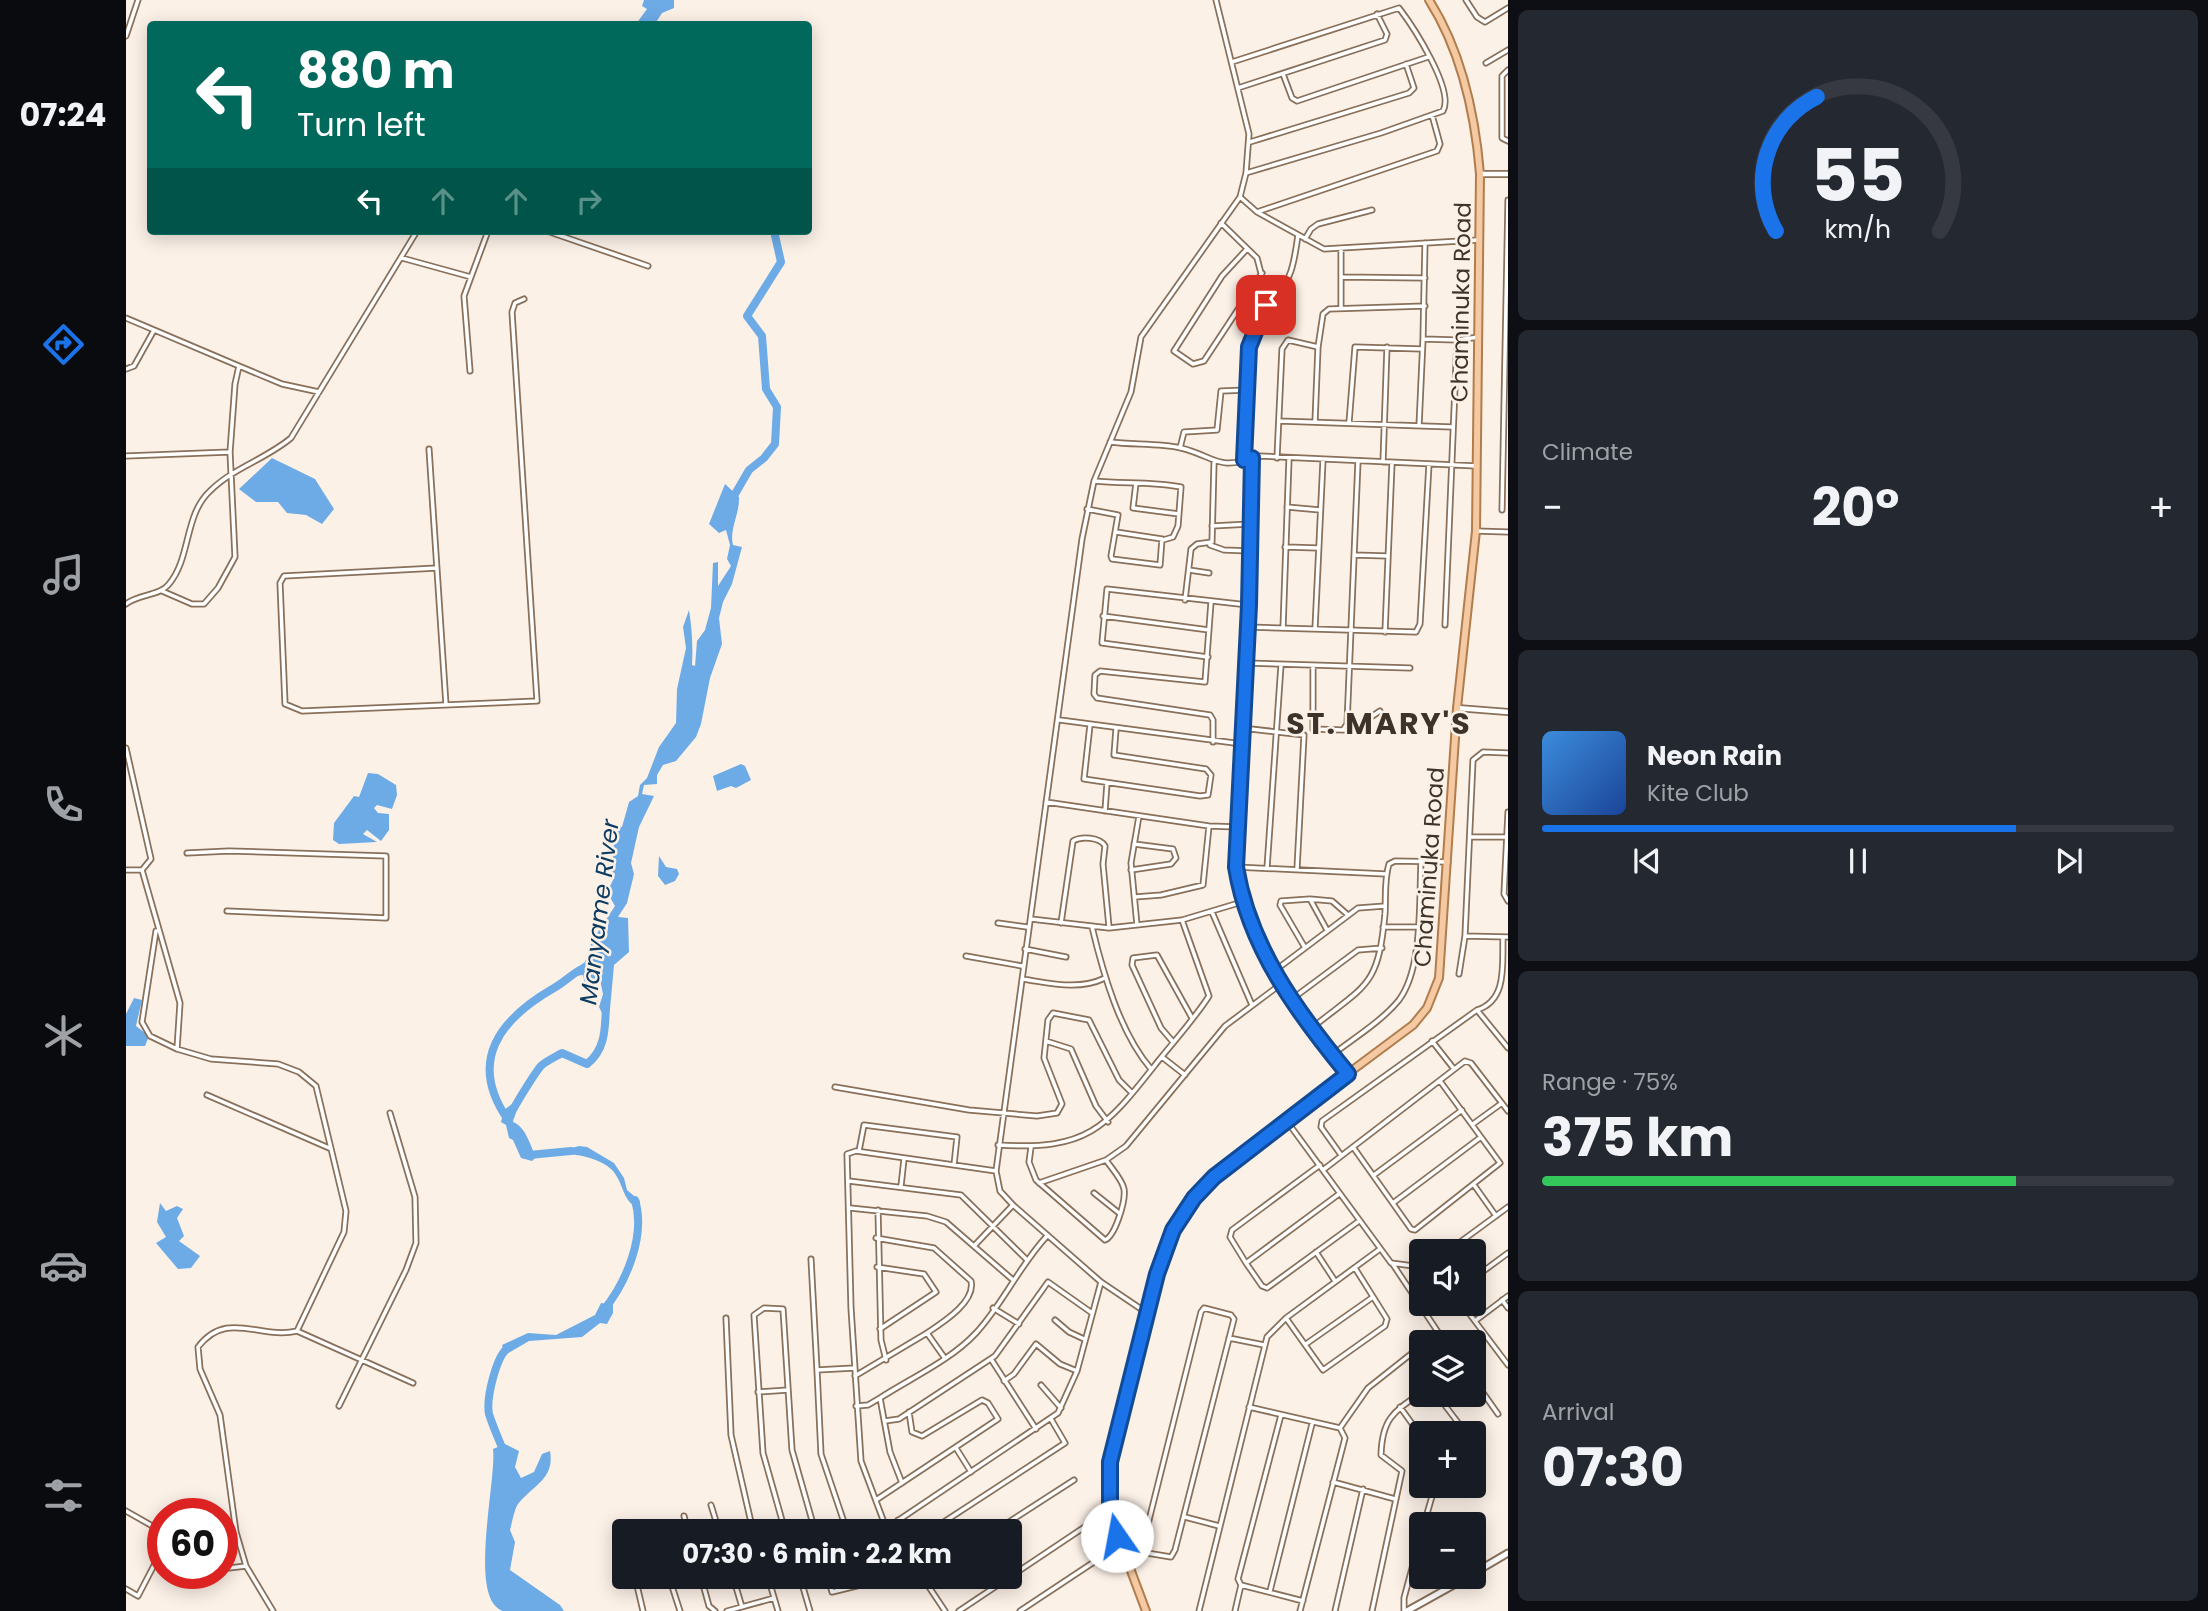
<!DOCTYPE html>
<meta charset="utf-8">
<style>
body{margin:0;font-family:Poppins,sans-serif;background:#242831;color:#f1f3f6;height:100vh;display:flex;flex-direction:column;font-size:26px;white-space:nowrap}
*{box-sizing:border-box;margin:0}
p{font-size:23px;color:#9ea1a6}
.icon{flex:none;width:38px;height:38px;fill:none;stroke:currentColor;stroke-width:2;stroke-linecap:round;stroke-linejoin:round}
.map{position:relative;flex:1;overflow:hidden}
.drawer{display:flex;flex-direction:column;gap:10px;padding:10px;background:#0d0f14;width:700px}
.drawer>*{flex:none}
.top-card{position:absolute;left:21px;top:21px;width:665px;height:214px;border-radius:7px;box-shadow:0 4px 18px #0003;background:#00695c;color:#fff;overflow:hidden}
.tools{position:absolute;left:1283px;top:1239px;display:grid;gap:14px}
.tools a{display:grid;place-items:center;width:77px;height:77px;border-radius:7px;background:#171b24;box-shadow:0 4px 18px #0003;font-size:35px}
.speed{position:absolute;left:21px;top:1498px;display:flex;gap:14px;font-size:35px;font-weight:700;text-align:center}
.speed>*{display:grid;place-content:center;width:91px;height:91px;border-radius:50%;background:#171b24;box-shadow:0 4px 18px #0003;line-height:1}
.speed .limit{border:10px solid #d22;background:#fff;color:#111}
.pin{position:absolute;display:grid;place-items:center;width:60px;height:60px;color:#fff;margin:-30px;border-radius:14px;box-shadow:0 4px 10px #0006}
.me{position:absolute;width:77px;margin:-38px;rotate:348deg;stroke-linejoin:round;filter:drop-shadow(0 0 5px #0008)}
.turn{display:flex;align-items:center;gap:24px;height:147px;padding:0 35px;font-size:32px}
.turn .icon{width:91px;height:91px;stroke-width:2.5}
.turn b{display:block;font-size:49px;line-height:60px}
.lanes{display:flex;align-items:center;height:66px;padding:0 35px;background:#0003;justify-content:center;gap:35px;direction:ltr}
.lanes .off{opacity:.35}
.big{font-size:52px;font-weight:700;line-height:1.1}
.drawer .widget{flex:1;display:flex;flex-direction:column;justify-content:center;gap:10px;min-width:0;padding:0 24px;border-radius:10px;background:#242831}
.drawer .dial{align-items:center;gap:0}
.dial svg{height:182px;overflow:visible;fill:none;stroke:#363941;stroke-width:7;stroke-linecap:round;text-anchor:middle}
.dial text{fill:#f1f3f6;stroke:none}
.song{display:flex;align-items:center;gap:21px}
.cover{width:84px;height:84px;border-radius:10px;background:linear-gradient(135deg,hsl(210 70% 55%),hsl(220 70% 35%))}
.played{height:7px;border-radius:4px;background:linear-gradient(90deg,#1a73e8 75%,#363941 75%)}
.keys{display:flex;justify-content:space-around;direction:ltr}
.heat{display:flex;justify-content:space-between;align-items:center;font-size:38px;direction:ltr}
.charge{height:10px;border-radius:5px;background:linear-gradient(90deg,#34c759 75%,#363941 0)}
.trip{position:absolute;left:486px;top:1519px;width:410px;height:70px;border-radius:7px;background:#171b24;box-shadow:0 4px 18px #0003;font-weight:700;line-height:70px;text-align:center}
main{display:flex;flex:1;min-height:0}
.tab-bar{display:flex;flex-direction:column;width:126px;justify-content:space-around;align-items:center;background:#090b0e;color:#9ea1a6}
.tab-bar .icon{width:49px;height:49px}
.tab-bar .on{color:#1a73e8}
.tab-bar b{font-size:32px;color:#f1f3f6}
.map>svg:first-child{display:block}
.water{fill:#6dabe6}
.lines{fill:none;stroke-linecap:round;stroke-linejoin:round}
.river{stroke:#6dabe6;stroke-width:8}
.minor-casing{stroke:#88705a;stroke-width:7}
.tertiary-casing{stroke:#88705a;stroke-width:8}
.secondary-casing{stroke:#88705a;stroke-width:9}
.primary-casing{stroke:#b07d4f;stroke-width:10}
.minor{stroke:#fff;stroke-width:3.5}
.tertiary{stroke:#fff;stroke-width:4.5}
.secondary{stroke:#fff;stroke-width:5}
.primary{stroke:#f5c9a2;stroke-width:6}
.route-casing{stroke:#114b97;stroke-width:18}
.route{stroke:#1a73e8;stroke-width:12}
.labels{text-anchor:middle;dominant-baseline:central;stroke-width:5;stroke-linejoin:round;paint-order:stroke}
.street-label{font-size:23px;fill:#3d3329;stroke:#fcf1e7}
.water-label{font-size:24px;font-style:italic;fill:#0d3c62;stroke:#fcf1e7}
.district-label{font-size:30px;font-weight:bold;letter-spacing:2px;fill:#3d3329;stroke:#fcf1e7}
</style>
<main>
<nav class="tab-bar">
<b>07:24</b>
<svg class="icon on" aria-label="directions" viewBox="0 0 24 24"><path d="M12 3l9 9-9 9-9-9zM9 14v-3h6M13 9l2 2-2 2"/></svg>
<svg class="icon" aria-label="music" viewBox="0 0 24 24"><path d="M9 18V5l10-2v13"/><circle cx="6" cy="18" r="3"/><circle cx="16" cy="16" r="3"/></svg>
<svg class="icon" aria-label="phone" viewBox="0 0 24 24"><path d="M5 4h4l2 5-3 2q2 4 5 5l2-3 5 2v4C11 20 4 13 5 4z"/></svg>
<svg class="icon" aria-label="climate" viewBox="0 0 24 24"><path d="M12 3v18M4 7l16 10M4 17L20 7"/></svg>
<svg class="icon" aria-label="car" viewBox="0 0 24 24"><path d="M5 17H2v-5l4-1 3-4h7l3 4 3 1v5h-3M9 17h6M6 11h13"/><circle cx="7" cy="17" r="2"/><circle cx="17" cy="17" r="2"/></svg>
<svg class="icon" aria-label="filters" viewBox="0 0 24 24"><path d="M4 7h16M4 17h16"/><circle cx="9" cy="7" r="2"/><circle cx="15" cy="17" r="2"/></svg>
</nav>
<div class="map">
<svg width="1382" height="1611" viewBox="0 0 1382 1611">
<rect width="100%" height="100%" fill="#fcf1e7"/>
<path class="water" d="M518 0H548V8L536 13 529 24H510L521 9 516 6Z
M146 458 189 479 208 509 196 524 180 515 161 513 152 502H130L113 489Z
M599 484 613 497C614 513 603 530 607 545L616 547 606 584 597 602 593 618 596 644 584 678 575 724 570 737 550 761 537 765 531 775V784L518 785 516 794 528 796 513 827 505 863 508 874 501 903 492 917 502 918 503 952 488 965 484 1009 483 1013H476L473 1007 477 994 474 980 465 985 459 984 457 975 448 976 446 971 459 962 466 941 489 906C477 884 483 895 489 874L485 870C489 855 486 840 491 827H496L503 802 512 796 514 785 521 778 533 747 550 723 551 689 560 648 557 627 563 610C566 628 567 647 566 665L569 666 571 641 579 630 585 608 587 563 592 562V586L605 566 601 559 604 545 600 530 593 533 583 524Z
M615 764 619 766 625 780 610 788 605 786 591 791 587 776Z
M242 773 252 774 270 785 271 795 266 809 251 805 248 808 252 813 263 814V830L255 841 241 830 237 834 251 842 213 844 207 840 208 823 228 796 233 797Z
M533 856 540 867 551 869 553 874 549 881 539 885 532 876Z
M8 998 16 1000 10 1026 23 1036 19 1046H0V1014Z
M386 1104 390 1105 387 1122C400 1127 404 1145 410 1157L406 1161 395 1158 387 1140 383 1138 380 1125 375 1122 378 1110Z
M453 1146 461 1147 488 1163 498 1178 501 1190 514 1201 513 1208C496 1203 498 1181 485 1169 474 1159 450 1153 438 1155L434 1151Z
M34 1203 40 1211 51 1206 57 1209 51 1218 58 1236 53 1241 74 1256 65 1268 52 1269 30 1243 40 1237 31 1222Z
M475 1303 487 1305V1313L481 1324 474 1323 456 1337 403 1341 379 1355 376 1345 402 1333 430 1335 469 1315Z
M379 1444 393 1451 389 1467 395 1478 408 1472 416 1454 424 1451C429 1479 407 1485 392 1504 388 1510 386 1523 384 1530L389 1542 384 1570 434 1605 438 1611C422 1611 391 1611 377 1611 341 1600 371 1480 367 1449Z"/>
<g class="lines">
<path class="river" d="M605 501 623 470 638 458 649 444 651 407 640 389 636 336 621 316 655 262 648 231
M385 1115C386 1109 412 1068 416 1065 422 1060 429 1057 436 1053L461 1064C480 1049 479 1028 480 1005
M382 1120C341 1061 374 1019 428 988 437 983 445 975 454 970
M400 1151 403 1155 445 1151
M477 1311C500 1283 520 1236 509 1200
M379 1455C374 1442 367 1427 363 1414 360 1399 370 1355 383 1347"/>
<g class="minor-casing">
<path id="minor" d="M1090 0 1123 134 1120 173
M1340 0 1351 17 1359 22 1382 8
M0 36 12 0
M1106 62 1273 8C1286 25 1329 90 1317 111L1255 133 1120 173 1114 197
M1360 63 1382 50
M1382 70 1376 76V138L1382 141
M1157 74 1166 98 1171 101 1302 57
M1112 88 1259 40 1261 34 1251 14
M1124 142 1283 93 1288 88 1280 64
M1131 212 1311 151 1314 144 1306 115
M1095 223 1131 258 1141 296 1145 300C1165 287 1169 258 1172 235
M421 231 522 266
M1179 239 1185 229 1192 224 1246 210
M1215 248V307
M1121 249 1096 276 1048 351 1067 364 1078 361 1136 273
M276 258 345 277 362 231
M1215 277 1299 278
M0 318 113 366 109 384 104 452 109 557 92 588 78 604H66L36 591
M1297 339 1299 243
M1331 340 1353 337
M1192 347 1197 314 1203 309 1299 306
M113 366 156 384 193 392
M0 369 8 366 27 332
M344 371 338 296 345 277
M1153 421 1326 427
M1223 423 1229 347 1296 349
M1293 426 1297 339 1331 340 1319 625
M984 442C1007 445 1033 443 1055 448 1091 457 1090 472 1133 456L1351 466
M1054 448 1058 432 1091 430 1095 391 1121 390
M303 449 320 705
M0 456 104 452
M1151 458 1156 349 1162 340 1192 347 1189 422
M1126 459 1123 605 1110 867C1123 947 1171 1011 1221 1073
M1118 460 1123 347 1145 300
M1257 462 1261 347
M968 481C998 484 1025 481 1055 487L1052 526 1047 537 1037 540
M1010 483 1007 508 1053 514
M1161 507 1194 510
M961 509 992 515 985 556 986 559 1034 565 1036 539 990 532
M1376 510 1382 200
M1086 526 1124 524
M1350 531 1382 532
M1084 545 1098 550 1124 551
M1159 547 1192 548
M1228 555 1262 556
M311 568 158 576 154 583 159 704 176 711 411 701 386 312 389 303 398 299
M1063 570 1083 573
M1059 600 1065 549 1071 544 1086 542 1088 463
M1085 602 1079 682 974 671 969 675 968 694 971 698 1084 715 1087 720V742
M0 604C12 594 34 596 43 584 65 558 58 515 84 491 107 468 140 459 165 438L291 231
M977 616 1083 630
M1122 627 1290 632 1294 624 1303 464
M1157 628 1163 459
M1189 629 1197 460
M1259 632 1266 463
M1082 657 976 643 981 589 1122 605
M1119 663 1284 668
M1187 666V729L1217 730 1221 724 1232 461
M934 720 1116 744
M964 725 958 779 1074 796 1082 795 1085 775 1080 769 988 755 990 729
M1116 728 1178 735 1171 869
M1217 730 1227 729 1254 711
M0 748 25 859 16 870H0
M920 802 1083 826 1112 827
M979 811 981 783
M1382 812 1378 894 1382 901
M1344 837H1380
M61 853 103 851 260 856V918L101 911
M1110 867 1260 874
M1141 868 1155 665
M16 870 54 1003 51 1049 85 1059 152 1064 173 1072 190 1086 220 1211 218 1232 171 1331C134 1340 101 1309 72 1347L74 1369 94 1415 110 1532 120 1566 147 1611
M1005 870 1045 864 1050 858 1047 849 1008 844
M1009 897 1035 895 1077 885 1083 826
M1184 899 1206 901 1222 915
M1086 912 1126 1005
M905 919 983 928 1056 920 1116 902
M872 923 901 927
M935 923 947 841C955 836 974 837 979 846L977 864 983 927
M1011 925 1005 863 1013 816
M966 927C977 973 994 1033 1025 1069
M1257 927H1291
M30 931 16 1022 24 1036 51 1049
M1339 936 1382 937
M1178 946 1154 905 1155 901 1184 899 1201 930
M899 949 940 957
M840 956 896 966
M1147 972 1232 908 1259 906
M1333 974 1339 936 1347 760 1357 752 1382 753
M896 979C924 983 952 991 979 978
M1166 999 1232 950 1256 948
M1351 1010C1382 1000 1376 964 1377 937
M1187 1027C1241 984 1252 987 1259 914 1260 897 1258 880 1263 864L1269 861 1322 862
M920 1041 945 1049 970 1106 982 1122
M1306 1041 1328 1069
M1047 1042 1035 1028 1006 965 1007 958 1031 955 1066 1018
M1206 1055C1228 1038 1256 1021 1273 1000 1297 968 1293 901 1295 862
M1036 1057 1059 1075
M709 1087 843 1110 911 1116 931 1113 936 1104 918 1058 922 1020 927 1013 963 1020 993 1080 1006 1093
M81 1095 203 1148
M1160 1120 1265 1263 1295 1267
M1347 1124 1376 1103
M872 1145C964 1151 980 1127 1033 1060 1050 1039 1069 1018 1083 996L1056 920
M905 1147 903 1162 910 1180 979 1240C989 1236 1000 1201 998 1189 996 1179 986 1169 980 1160
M1227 1147 1285 1229 1289 1230 1374 1163 1314 1081
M733 1151 738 1125 831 1137 828 1165
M1215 1155 1195 1127 1196 1121 1351 1010 1382 1048
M1197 1170 1339 1061 1345 1063 1382 1111
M870 1171 730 1151 721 1154 725 1308 735 1461 759 1525 764 1526 932 1413 951 1371 975 1282
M1248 1175 1336 1110
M723 1181 835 1195 900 1259
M913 1183 980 1160 1000 1146 1099 1026 1155 984
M1348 1185 1370 1216
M775 1186 778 1159
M968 1193 993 1213
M1213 1194 1120 1263 1136 1286 1141 1288 1233 1221
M1267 1203 1355 1137
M724 1208 801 1216 820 1222 887 1280
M752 1210 755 1340 760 1360
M750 1238 808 1248 845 1281C850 1302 816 1323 801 1333L818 1357
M848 1246 887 1205
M1322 1251 1382 1207
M1190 1252 1209 1281
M685 1259 691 1370
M1120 1263 1104 1237 1106 1230 1194 1165
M1266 1263 1312 1332 1300 1342
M751 1267 798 1274 810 1292 754 1329
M1348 1278 1382 1253
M1376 1300 1382 1308
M1336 1304 1382 1365
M867 1308 893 1324
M1021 1313 975 1282 887 1205 874 1191 870 1171 956 539 968 481 1005 392 1015 337 1114 197 1131 212 1198 249 1352 240
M600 1318 605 1435 627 1531
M1160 1318 1197 1370 1259 1326 1261 1319 1229 1268
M929 1320 943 1332 958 1339
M1349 1321 1382 1296
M171 1331 287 1383
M1312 1332 1319 1342
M1103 1338 1138 1345
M1180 1344 1247 1297
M865 1359 910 1429
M729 1376 801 1333
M1348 1380 1372 1414
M878 1381 888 1374 910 1344 934 1364 951 1371
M915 1385 935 1408
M632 1392 662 1390
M1311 1395 1340 1433
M754 1398 764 1452 776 1483
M213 1406 280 1270 290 1243 289 1197 264 1113
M730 1406 742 1405 754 1398C785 1378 825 1360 850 1333 877 1304 893 1266 921 1236
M1123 1407 1214 1428 1219 1438 1174 1611
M1274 1407 1295 1436
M1155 1415 1112 1579 1115 1585 1177 1601
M759 1421 773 1419 869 1356 922 1282 966 1313
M1214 1428 1242 1388 1295 1346
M830 1448 845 1472
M1207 1482 1269 1499
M750 1500 872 1419 862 1403 856 1400 796 1436 786 1432 783 1412
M585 1505 593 1531
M0 1511 37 1532
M558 1516 562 1531
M1059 1517 1093 1526
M772 1520 779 1531
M1298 1524 1309 1486
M659 1531 637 1453 628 1315 638 1308 657 1309 666 1450 689 1531
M721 1531 695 1454 691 1370 728 1368
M804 1531 939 1443 925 1419
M869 1531 948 1480
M1002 1560 1015 1552 1045 1557 1049 1550 1108 1319 1105 1315 1078 1308 1075 1312 1015 1552
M96 1565 103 1568 120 1566
M509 1577 517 1611
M543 1577 554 1611
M575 1577 583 1606 589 1611
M607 1577 616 1607
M642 1577 652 1611
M674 1577 684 1611
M702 1577 706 1592 751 1581
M803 1577 801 1584 819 1611
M0 1589 12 1596 37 1548
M1144 1591 1186 1424
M601 1611 648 1598
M833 1611 984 1510
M894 1611 980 1554 986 1542 975 1517
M1073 1611 1141 1337 1160 1318 1254 1249
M1109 1611 1115 1585
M1209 1611 1237 1489
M1246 1611 1276 1471 1255 1455C1256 1419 1267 1412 1295 1393
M1278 1611V1598L1295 1535"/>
</g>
<g class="tertiary-casing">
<path id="tertiary" d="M1354 174H1382
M1331 708 1382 712"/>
</g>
<g class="secondary-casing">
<path id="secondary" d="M1348 1573 1382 1553
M1281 1611 1342 1577"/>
</g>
<g class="primary-casing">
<path id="primary" d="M1020 1611 986 1520 982 1481 1002 1386 1035 1259 1047 1230 1067 1198 1114 1154 1287 1025 1301 1008 1313 978 1331 708 1350 531 1354 174C1349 113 1336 52 1303 0"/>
</g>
<use href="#minor" class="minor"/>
<use href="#tertiary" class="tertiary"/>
<use href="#secondary" class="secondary"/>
<use href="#primary" class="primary"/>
</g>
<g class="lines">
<g class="route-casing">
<path id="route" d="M991 1536 984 1510V1462L1031 1274 1047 1230 1068 1198 1088 1177 1222 1074C1171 1012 1123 947 1110 867L1123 605 1126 458 1118 460 1123 347 1140 305"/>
</g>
<use href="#route" class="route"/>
</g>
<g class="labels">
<g class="street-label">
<text transform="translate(1335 302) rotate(-89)">Chaminuka Road</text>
<text transform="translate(1303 867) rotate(-86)">Chaminuka Road</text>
</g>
<g class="water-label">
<text transform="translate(473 912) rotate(-83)">Manyame River</text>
</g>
<g class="district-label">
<text x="1253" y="723">ST. MARY'S</text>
</g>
</g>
</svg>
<div class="tools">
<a><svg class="icon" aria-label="sound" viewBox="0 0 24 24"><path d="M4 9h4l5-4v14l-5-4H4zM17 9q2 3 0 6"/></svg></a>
<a><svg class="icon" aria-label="layers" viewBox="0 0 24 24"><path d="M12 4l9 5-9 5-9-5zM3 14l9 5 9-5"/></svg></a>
<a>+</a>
<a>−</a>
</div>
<div class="speed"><div class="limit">60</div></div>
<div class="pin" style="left:1140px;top:305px;background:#d93025"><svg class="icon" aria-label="arrive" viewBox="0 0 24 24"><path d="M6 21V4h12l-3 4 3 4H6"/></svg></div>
<svg class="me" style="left:991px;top:1536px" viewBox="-20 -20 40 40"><circle r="19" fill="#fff"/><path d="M0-13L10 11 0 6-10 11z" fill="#1a73e8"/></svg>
<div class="trip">07:30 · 6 min · 2.2 km</div>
<div class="top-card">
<div class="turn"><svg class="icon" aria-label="left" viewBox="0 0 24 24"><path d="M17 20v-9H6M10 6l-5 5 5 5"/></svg><div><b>880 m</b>Turn left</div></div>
<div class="lanes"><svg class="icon" aria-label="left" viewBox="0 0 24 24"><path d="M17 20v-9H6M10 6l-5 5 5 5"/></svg><svg class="icon off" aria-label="ahead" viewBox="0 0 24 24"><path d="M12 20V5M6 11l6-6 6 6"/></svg><svg class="icon off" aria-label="ahead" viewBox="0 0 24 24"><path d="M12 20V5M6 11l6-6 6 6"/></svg><svg class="icon off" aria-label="right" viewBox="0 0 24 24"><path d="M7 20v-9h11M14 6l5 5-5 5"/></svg></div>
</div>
</div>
<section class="drawer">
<div class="widget dial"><svg viewBox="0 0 100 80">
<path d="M14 69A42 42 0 1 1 86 69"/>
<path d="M14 69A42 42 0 0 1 32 10" stroke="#1a73e8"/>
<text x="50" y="56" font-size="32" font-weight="700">55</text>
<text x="50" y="72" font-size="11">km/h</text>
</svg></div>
<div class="widget"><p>Climate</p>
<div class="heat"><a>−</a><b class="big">20°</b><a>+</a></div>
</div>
<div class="widget">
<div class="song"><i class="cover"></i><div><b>Neon Rain</b><p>Kite Club</p></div></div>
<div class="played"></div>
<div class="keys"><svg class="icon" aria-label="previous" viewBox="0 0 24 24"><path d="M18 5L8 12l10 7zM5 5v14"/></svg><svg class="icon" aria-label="pause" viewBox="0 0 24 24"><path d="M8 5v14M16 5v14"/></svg><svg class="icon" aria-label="next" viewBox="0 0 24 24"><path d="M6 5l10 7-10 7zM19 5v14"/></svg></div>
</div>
<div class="widget"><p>Range · 75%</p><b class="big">375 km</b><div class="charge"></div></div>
<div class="widget"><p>Arrival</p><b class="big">07:30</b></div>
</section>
</main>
